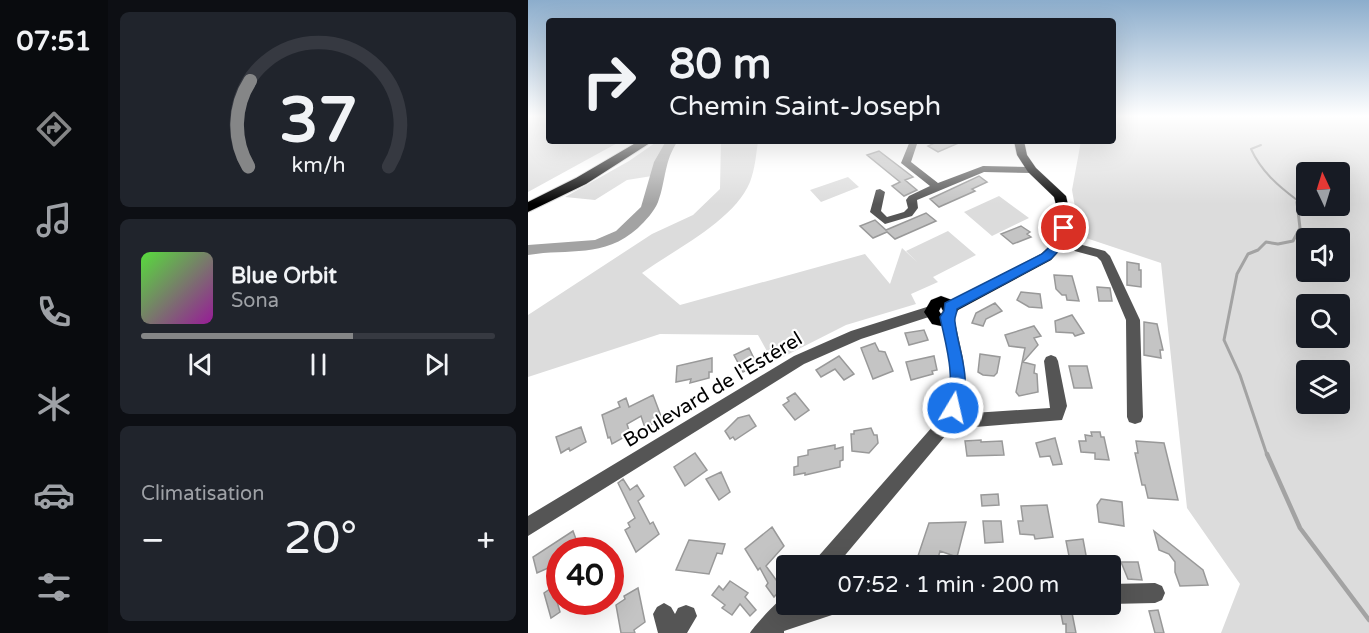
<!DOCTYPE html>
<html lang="fr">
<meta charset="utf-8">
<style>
body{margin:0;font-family:"Varela Round",sans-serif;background:#20242c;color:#f1f3f6;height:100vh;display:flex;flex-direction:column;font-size:22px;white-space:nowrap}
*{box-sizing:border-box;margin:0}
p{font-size:20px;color:#9ea1a6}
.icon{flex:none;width:33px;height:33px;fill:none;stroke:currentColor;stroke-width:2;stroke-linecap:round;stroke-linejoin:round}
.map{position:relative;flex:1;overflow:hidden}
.details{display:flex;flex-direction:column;gap:12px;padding:12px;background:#0d0f14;width:420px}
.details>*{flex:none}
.guide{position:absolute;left:18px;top:18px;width:570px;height:126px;border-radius:6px;box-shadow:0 6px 24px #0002;background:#171b24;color:#f1f3f6;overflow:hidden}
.needle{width:39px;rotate:356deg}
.fabs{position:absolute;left:768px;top:162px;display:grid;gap:12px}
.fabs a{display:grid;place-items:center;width:54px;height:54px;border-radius:6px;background:#171b24;box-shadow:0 6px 24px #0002;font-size:30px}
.speed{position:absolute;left:18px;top:537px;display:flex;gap:12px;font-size:30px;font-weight:700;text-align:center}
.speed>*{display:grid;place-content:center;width:78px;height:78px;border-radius:50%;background:#171b24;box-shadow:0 6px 24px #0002;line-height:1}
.speed .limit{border:9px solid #d22;background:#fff;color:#111}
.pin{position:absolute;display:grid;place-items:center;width:51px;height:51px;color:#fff;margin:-26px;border:3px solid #fff;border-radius:50%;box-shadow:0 2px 6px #0007}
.me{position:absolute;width:66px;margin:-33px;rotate:9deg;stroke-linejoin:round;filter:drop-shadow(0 0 4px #0008)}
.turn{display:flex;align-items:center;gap:21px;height:126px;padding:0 24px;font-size:27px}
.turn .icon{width:78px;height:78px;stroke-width:2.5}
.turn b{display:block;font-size:42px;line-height:51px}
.big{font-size:45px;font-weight:600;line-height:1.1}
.details .widget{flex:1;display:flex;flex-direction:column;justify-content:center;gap:9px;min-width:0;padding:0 21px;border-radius:9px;background:#20242c}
.details .dial{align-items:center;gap:0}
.dial svg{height:156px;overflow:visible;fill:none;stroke:#363941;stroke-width:7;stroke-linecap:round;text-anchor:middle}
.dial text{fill:#f1f3f6;stroke:none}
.song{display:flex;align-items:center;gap:18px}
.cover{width:72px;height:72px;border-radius:9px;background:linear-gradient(135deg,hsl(110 70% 55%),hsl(300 70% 35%))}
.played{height:6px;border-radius:3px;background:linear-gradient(90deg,#858687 60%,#363941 60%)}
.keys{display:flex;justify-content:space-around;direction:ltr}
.heat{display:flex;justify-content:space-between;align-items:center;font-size:33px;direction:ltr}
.trip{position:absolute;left:248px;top:555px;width:345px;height:60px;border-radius:6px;background:#171b24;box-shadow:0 6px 24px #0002;font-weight:600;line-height:60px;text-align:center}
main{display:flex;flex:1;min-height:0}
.tabs{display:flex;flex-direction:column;width:108px;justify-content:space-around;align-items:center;background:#090b0e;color:#9ea1a6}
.tabs .icon{width:42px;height:42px}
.tabs .on{color:#858687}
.tabs b{font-size:27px;color:#f1f3f6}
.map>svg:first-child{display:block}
.green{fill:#dcdcdc;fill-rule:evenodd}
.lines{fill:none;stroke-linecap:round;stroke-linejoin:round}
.stream-far2{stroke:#a3a3a3;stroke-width:2}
.stream-far1{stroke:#a3a3a3;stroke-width:3}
.stream{stroke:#a3a3a3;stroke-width:4.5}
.river{fill:#a3a3a3;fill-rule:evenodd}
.building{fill:#c4c4c4;stroke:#999;stroke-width:1.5}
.major-casing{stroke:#dbdbdb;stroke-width:1}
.highway-casing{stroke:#dbdbdb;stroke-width:2}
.minor{fill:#555;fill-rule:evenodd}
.major{fill:#000;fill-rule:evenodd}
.highway{fill:#000;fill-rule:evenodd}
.route{fill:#1a73e8;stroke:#114b97;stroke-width:1.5}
.labels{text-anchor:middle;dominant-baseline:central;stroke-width:4.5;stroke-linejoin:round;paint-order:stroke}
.street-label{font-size:20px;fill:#000;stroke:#fff}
</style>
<main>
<nav class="tabs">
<b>07:51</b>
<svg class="icon on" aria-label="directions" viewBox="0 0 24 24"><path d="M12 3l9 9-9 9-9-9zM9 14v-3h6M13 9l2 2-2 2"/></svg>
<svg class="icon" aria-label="music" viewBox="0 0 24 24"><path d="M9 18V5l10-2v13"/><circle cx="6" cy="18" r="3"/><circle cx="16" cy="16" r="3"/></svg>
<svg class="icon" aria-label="phone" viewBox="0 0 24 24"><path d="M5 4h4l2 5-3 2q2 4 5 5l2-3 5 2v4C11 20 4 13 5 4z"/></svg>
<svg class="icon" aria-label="climate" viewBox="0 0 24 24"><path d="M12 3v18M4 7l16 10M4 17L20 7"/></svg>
<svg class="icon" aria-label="car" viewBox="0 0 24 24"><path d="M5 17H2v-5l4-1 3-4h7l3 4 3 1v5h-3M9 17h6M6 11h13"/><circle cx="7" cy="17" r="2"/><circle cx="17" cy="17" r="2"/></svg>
<svg class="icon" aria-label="filters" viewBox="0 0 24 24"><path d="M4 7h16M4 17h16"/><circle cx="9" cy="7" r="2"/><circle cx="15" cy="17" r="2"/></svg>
</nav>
<section class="details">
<div class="widget dial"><svg viewBox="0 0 100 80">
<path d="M14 69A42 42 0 1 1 86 69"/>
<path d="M14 69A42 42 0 0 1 15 25" stroke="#858687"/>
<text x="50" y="56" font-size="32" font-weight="700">37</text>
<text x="50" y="72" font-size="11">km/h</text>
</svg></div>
<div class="widget">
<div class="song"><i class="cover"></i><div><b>Blue Orbit</b><p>Sona</p></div></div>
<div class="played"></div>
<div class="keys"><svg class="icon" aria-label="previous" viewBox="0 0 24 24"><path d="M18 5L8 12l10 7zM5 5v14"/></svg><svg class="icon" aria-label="pause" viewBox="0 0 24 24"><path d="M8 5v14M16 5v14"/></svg><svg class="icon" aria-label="next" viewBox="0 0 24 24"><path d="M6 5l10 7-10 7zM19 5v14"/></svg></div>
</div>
<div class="widget"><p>Climatisation</p>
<div class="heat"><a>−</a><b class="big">20°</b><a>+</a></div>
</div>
</section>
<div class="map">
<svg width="841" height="633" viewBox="0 0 841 633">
<rect width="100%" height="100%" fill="#fff"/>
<path class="green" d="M0 116H21V141H93L0 192Z
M585 116H841V633H693L712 584 659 508 633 263 552 236 544 190 553 141H585ZM812 172V206H778V172ZM812 238V272H778V238ZM812 304V338H778V304ZM812 370V404H778V370Z
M130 141H147L141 145 124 176 99 180 67 200 37 197 101 161Z
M193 141H230C228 155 227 169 222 182 206 221 147 249 114 273L152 305 337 254 362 284 374 248 389 262 378 251 420 231 448 255 405 277 410 282 383 294 388 304 318 325 245 362 230 335 132 334 0 377V315L124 234 165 215 192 189Z
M320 177 331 187 293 202 282 190Z
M471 196 501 218 464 236 436 212Z"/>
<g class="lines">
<path class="stream-far2" d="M733 145 723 149C733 171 750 186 769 200L770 204"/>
<path class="stream-far1" d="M739 455 712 375 696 340 709 274 720 254 730 250 738 242 750 244 765 241 772 228 769 202"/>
<path class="stream" d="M739 454 772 528 841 620"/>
<path class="river" d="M138 141H150C136 160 138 181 130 202 126 212 117 221 110 228 75 259 42 248 0 255V245L67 240 88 231 113 207 126 162Z"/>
</g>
<path class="building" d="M411 141H435L410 152 400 146Z
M351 151 385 177 377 180 389 190 376 196 364 186 372 182 339 155Z
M451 176 459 182 444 189 447 191 411 207 402 199Z
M398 213 408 221 367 239 359 232 345 238 332 226 347 220 358 230Z
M493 226 502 232 499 234 503 237 485 244 473 234Z
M599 262 611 264V270H613V287L599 285Z
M526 275 544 276 551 301 539 300 538 295H534L528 289Z
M569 287 582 288 584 301H571Z
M493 292 512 294 514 308 501 307 489 300Z
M467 303 474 311 458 319 455 326 444 323 448 313Z
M544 315 556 333 547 336 545 333 528 332 527 321Z
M616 322 629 324 635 350H632L633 358 616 355Z
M506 326 513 336 506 338 510 345 495 362 507 365 506 373 509 374 510 392 491 396 488 392 497 348 481 346 477 335Z
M396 330 400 340 381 345 377 333Z
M347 343 351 351 357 352 365 371 345 379 333 348Z
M221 348 229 365 215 372 206 355Z
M452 354 472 357 469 373 466 376 455 375 450 372Z
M311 356 326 374 316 380 307 369 293 377 288 370Z
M406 356 409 370 404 371 405 374 383 380 378 362Z
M184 358V372H181V378L162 383 163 379 148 382 149 366Z
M541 366H559L564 388H546Z
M267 393 281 410 267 420 255 405 261 401 259 398Z
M125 395 134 419 117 428 113 416 99 424 102 434 84 444 82 437 80 438 74 415 92 407 90 402 98 398 101 407Z
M221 415 228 426 207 440 205 437 202 439 197 431 210 418Z
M53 427 58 442 42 451 41 448 33 453 28 437Z
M343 428 346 435H349L350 443 341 453 324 451 323 434H326V431Z
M563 432H572L573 437H576L581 460 567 459V453L553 452 551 441H558L557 435 564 436Z
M527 438 534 464 525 465 522 456 512 457 508 443Z
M453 440V442L474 441 476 455 439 456 437 441Z
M608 441 636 443 650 500 620 498 617 485H614L607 453H610Z
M307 445V449L315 447V460L312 461V467L277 475V473L266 475V467L270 466V457L280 455V450Z
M167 453 179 470 157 486 146 467Z
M193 472 202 492 191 500 178 479Z
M95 479 102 490 109 485 116 496 110 501 122 524 125 522 131 534 108 552 97 530 102 527 100 523 107 518 90 483Z
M470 494 471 505 454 506 453 495Z
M573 499 594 502 596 526 571 522 569 505Z
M519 505 525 537 507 539 506 535 492 534 490 521H495L493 506Z
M455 521H473L475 542 457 543Z
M438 522 429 557 412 551 409 562 390 556 401 523Z
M244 527 256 546 238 566 254 588 246 597 238 586 240 583 232 568 230 570 217 549Z
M45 531 52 550H32V564L21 571 20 568 9 573 5 557Z
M626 531 675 570 680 585 652 586 647 572V562L641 554 631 550Z
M555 539 560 566H543L538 541Z
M161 540 197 544 194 554 189 553 181 574 148 570Z
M366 556V566H341V557Z
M593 562H610L614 580 600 579Z
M202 581 220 593 217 597 228 610 222 616 212 604 204 615 194 608 197 605 184 595 191 586 195 590Z
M25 587 32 612 23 618 16 593Z
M110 588 117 622 106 630 107 633H93L88 605 97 599 96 596Z
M630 610 636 633H627L621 611Z
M544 613 548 633H538V624H535L533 614Z"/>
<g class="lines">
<g class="major-casing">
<path id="major" d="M486 141H496L499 155 508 168 538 196 542 213 538 243 523 260 430 310 423 323 413 326 404 324 396 312 403 300 413 296 424 300 513 254 526 242 530 213 526 197 500 172 489 155ZM413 307 415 311 413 314 411 311Z"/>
</g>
<g class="highway-casing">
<path id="highway" d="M111 141H125L58 184 0 212V202L48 178Z"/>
</g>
<path class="minor" d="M382 141H390L383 162 410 183 455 166 504 167 509 170 504 173 456 172 389 200 390 208 384 216 357 224 342 212 348 190 352 189 357 192 353 211 359 217 376 212 380 208 378 200 381 196 402 186 373 163Z
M532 239 577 251 582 256 612 320 615 417 613 422 607 424 601 422 599 417 598 320 573 261 569 257 528 246 526 243 528 240Z
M402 306 409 311 407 315 333 339 276 364 0 536V516L266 356 323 331Z
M419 312 426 317 435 358 439 394 430 414 522 408 516 361 518 357 523 355 528 357 530 361 539 406 534 420 423 429 308 566H285L288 559 413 417 423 394 421 358 412 317Z
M627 583 634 586 637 593 634 600 627 603 582 604V584Z
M258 595V604H319L316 611 256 631V633H222C225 627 252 598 258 595Z
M136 603 143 607 147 614 150 608 158 605 166 608 169 616 159 633H130L125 614 129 607Z"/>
<use href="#major" class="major"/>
<use href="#highway" class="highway"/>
</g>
<linearGradient id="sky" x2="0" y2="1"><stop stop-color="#8cadcc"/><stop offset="0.57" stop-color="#fff"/><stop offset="1" stop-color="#fff" stop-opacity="0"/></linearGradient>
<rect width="841" height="204" fill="url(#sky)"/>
<path class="route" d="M536 224 541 228 538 243 523 259 429 309C429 314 426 317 427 322 431 356 446 379 430 413L425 415 419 413 417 408C429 380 418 346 412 317L416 311 417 303 514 254 527 242 530 228Z"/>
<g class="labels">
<g class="street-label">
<text transform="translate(185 390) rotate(-31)">Boulevard de l'Estérel</text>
</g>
</g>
</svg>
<div class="fabs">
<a><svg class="needle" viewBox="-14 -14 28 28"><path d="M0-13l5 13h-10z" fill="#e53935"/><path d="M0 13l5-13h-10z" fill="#9ea1a6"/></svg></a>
<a><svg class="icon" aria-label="sound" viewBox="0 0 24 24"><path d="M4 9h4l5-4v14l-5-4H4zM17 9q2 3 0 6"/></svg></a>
<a><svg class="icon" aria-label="search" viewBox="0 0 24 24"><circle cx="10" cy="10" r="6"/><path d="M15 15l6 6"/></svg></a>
<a><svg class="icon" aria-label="layers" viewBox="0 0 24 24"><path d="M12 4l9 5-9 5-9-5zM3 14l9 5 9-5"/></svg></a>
</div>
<div class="speed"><div class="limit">40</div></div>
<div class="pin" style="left:536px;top:228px;background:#d93025"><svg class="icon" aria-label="arrive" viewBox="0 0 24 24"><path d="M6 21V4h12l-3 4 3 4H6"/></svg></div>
<svg class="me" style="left:425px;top:408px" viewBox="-20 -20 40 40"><circle r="17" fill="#1a73e8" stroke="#fff" stroke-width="3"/><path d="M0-11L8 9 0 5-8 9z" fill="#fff"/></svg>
<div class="trip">07:52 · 1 min · 200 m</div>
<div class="guide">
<div class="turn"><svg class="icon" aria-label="right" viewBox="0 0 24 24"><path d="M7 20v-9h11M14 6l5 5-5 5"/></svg><div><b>80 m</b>Chemin Saint-Joseph</div></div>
</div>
</div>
</main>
